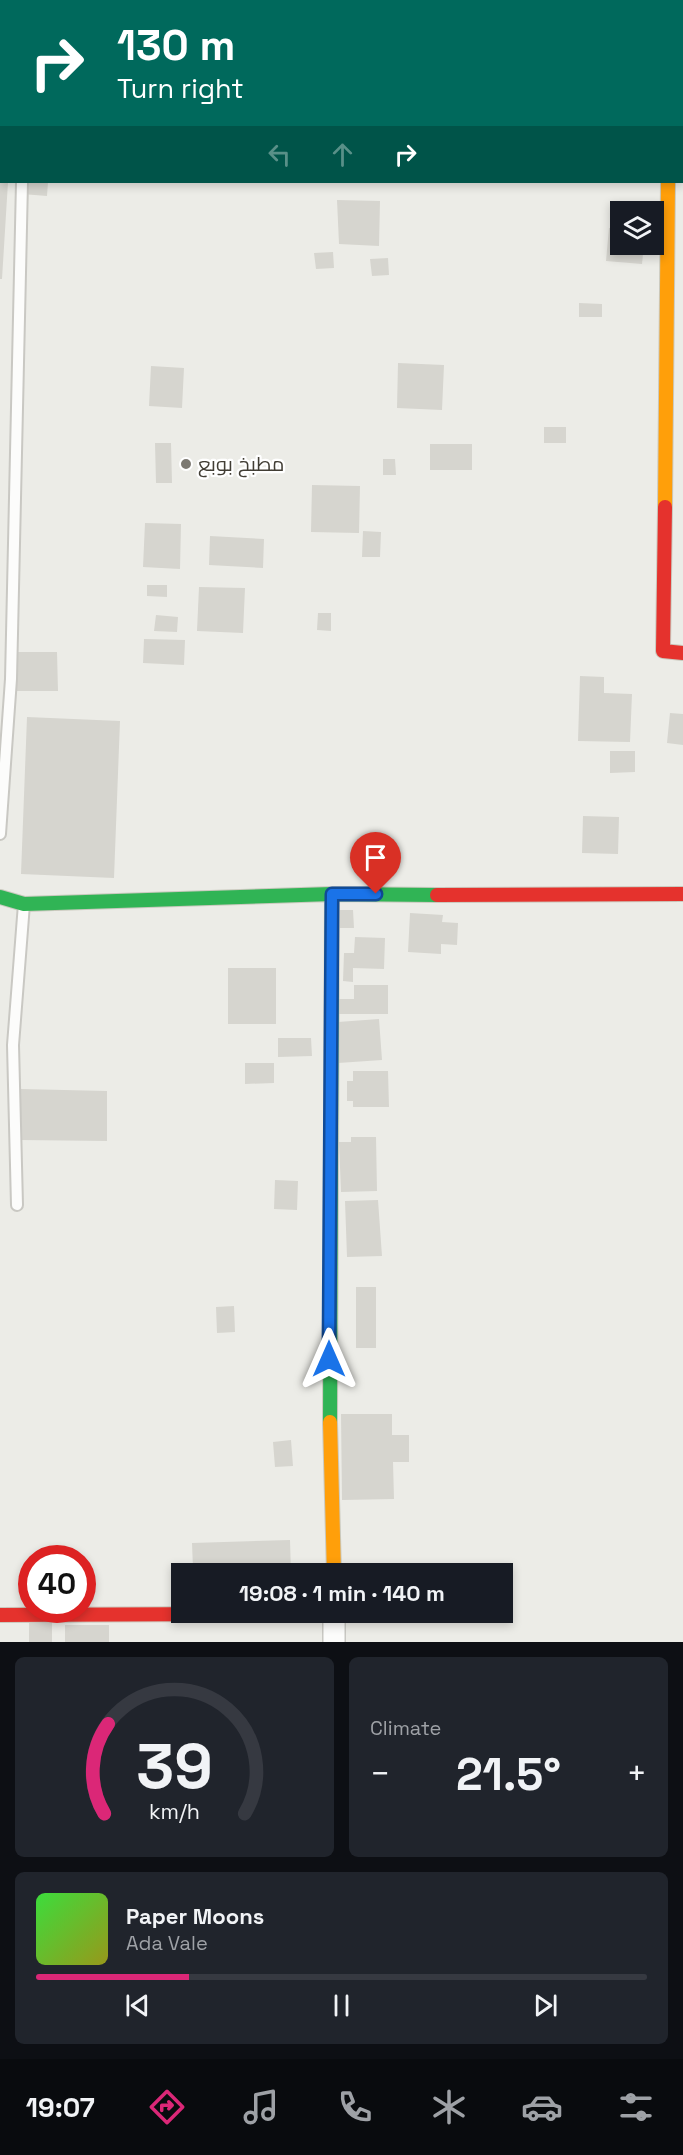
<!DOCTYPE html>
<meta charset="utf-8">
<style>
body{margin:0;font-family:"Space Grotesk",Cairo,sans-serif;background:#20242c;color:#f1f3f6;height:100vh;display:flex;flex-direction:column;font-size:22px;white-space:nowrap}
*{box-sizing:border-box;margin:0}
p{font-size:20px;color:#9ea1a6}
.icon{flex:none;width:33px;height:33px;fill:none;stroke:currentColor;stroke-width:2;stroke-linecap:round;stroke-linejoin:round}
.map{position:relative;height:1642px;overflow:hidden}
.side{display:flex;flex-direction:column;gap:15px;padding:15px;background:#0d0f14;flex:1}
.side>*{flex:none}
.hud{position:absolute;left:0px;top:0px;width:684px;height:183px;box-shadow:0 3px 9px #0003;background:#00695c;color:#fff;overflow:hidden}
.controls{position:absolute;left:610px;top:201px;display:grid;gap:12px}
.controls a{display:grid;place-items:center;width:54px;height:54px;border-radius:0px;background:#171b24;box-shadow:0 3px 9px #0003;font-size:30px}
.speed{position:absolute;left:18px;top:1545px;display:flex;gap:12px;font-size:30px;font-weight:700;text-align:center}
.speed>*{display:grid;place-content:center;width:78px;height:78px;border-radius:50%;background:#171b24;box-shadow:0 3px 9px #0003;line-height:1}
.speed .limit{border:9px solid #d22;background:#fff;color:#111}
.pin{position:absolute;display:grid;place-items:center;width:51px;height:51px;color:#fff;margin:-62px -26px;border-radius:50% 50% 50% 0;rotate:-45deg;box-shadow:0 0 6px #0007}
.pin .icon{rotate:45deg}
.me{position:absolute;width:66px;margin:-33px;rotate:0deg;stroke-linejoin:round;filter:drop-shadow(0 0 4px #0008)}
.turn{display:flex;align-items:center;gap:21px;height:126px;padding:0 18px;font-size:27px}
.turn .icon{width:78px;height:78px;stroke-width:2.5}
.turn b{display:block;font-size:42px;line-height:51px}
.lanes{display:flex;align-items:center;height:57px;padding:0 18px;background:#0003;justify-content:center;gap:30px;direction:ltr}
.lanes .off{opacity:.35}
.big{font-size:45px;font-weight:700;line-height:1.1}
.side .widget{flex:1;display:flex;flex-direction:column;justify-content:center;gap:9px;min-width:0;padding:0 21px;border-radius:9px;background:#20242c}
.side .dial{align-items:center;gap:0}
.dial svg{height:156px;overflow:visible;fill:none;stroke:#363941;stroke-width:7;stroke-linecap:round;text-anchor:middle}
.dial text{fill:#f1f3f6;stroke:none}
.song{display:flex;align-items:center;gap:18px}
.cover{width:72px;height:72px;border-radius:9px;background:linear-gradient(135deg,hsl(120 70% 55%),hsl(60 70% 35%))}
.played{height:6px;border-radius:3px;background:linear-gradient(90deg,#db2777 25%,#363941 25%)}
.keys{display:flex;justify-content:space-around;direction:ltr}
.heat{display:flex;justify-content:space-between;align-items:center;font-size:33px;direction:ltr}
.side .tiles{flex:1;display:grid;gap:15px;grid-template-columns:1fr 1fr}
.widget:last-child{grid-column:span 2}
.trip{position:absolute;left:171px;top:1563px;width:342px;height:60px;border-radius:0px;background:#171b24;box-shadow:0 3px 9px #0003;font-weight:700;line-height:60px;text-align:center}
.menu{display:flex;height:96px;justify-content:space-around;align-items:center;background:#090b0e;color:#9ea1a6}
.menu .icon{width:42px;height:42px}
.menu .selected{color:#db2777}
.menu b{font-size:27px;color:#f1f3f6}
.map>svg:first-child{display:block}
.building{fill:#d6d5cf}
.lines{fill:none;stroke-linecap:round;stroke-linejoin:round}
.lane-casing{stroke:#c9c8c3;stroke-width:14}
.street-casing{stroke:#c9c8c3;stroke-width:24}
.fast-casing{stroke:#cac9be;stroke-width:16}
.slow-casing{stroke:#cac9be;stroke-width:16}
.jam-casing{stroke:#cac9be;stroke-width:16}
.lane{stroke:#fcfcfb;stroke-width:10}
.street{stroke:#fcfcfb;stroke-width:21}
.fast{stroke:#30b455;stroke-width:14}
.slow{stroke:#ff9f0a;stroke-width:14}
.jam{stroke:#e5322d;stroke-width:14}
.route-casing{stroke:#114b97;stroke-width:15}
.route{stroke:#1a73e8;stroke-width:10}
.poi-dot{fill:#7d7a73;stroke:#fff;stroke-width:2}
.labels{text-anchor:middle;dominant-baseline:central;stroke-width:4.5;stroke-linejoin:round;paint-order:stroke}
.poi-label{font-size:20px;fill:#413d34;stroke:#fff;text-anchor:start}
</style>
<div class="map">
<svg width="683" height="1642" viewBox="0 0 683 1642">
<rect width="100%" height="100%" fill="#ecece7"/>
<path class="building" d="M0 182H8L2 279H0Z
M23 182H48L47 196 22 194Z
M337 200 380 201 379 246 339 244Z
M609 228 621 229V244H644L642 264 606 261Z
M333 252 334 268 316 269 314 253Z
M388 258 389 275 372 276 370 259Z
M579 303 602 304V317H579Z
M398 363 444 365 442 410 397 408Z
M151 366 184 368 182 408 149 406Z
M544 427H566V443H544Z
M155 443H171L172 483H156Z
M430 444H472V470H430Z
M383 459H395L396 475H383Z
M312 485 360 486 359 533 311 532Z
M145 523 181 524 180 569 143 567Z
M363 531 381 532 380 557H362Z
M210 536 264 539 263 568 209 565Z
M147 585H167V597L147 596Z
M199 587 245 588 243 633 197 631Z
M318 613H331V631L317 630Z
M156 615 178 617 177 632 154 631Z
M144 639 185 640 184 665 143 663Z
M14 652H57L58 691H15Z
M580 676 604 677V693L632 694 630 742 578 741Z
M670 713 683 714V745L667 743Z
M27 717 120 721 114 878 21 874Z
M610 751H635V772L610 773Z
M583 816 619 817 618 854 582 853Z
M336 910H353L354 928H337Z
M410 913 443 915 442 922 458 923 457 945 441 944V954L408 952Z
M355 937 385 938 384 969 353 968V982L343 981 344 953H354Z
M228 968H276V1024H228Z
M354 985H388V1014H339V999H354Z
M379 1019 382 1060 338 1063V1022Z
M278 1038H311L312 1056 278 1057Z
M245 1063H274V1083L245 1084Z
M353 1071H388L389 1107H353V1101H347V1081H353Z
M21 1089 107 1091V1141L20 1140Z
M351 1137H376L377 1191 341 1192 339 1142H351Z
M275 1180 298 1181 297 1210 274 1209Z
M378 1200 382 1256 347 1257 345 1201Z
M356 1287H376V1348H356Z
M234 1306 235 1332 217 1333 216 1307Z
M341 1414H392V1435H409V1462H393L394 1499 342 1500Z
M291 1440 293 1466 275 1467 273 1442Z
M290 1540 291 1574H206V1569H193L192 1543Z
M52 1622V1642H29V1623Z
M65 1625H109V1642H65Z"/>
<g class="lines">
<g class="lane-casing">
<path id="lane" d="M15 0V2
M0 834 11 679 22 182
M17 1205 13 1045 24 904"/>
</g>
<g class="street-casing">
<path id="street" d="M670 2V0
M334 1642V1612"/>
</g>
<g class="fast-casing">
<path id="fast" d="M0 897 24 904 332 894 437 895
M330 1422 332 894
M231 1614H334"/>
</g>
<g class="slow-casing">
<path id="slow" d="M665 507 668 182
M330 1422 334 1574"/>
</g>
<g class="jam-casing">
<path id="jam" d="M665 507 663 651 683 653
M437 895 683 894
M0 1615 231 1614"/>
</g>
<use href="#lane" class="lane"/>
<use href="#street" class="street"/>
<use href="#fast" class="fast"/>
<use href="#slow" class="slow"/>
<use href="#jam" class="jam"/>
</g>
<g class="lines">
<g class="route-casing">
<path id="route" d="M329 1359 332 894H376"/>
</g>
<use href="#route" class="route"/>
</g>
<circle class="poi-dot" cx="186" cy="464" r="6"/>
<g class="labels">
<g class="poi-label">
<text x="198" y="464">مطبخ بوبع</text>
</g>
</g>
</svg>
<div class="controls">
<a><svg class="icon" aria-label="layers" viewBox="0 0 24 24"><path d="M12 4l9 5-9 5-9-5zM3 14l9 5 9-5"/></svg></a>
</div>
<div class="speed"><div class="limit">40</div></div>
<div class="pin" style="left:376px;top:894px;background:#d93025"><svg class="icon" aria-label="arrive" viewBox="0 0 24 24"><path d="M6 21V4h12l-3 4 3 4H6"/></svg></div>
<svg class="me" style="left:329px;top:1359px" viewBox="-20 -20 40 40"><path d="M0-17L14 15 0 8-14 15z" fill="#1a73e8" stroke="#fff" stroke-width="4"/></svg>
<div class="trip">19:08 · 1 min · 140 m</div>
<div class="hud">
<div class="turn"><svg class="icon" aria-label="right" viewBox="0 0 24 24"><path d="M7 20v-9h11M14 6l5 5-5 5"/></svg><div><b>130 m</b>Turn right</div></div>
<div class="lanes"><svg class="icon off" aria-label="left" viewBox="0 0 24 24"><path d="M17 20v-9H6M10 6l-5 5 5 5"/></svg><svg class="icon off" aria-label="ahead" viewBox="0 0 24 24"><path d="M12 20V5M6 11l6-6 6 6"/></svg><svg class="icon" aria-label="right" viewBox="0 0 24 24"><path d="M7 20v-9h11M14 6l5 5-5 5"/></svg></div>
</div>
</div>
<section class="side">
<div class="tiles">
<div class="widget dial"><svg viewBox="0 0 100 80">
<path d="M14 69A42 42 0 1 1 86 69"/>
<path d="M14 69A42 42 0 0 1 16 23" stroke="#db2777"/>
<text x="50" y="56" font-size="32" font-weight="700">39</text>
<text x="50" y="72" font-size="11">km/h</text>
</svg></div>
<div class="widget"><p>Climate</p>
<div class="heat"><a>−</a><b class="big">21.5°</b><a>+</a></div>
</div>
<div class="widget">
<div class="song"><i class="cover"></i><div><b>Paper Moons</b><p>Ada Vale</p></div></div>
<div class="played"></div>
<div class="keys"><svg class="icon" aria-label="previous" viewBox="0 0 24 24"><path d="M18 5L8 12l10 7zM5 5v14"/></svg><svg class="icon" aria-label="pause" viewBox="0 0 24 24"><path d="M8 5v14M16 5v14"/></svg><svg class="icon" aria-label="next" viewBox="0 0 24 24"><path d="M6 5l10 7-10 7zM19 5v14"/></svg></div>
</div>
</div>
</section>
<nav class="menu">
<b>19:07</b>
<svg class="icon selected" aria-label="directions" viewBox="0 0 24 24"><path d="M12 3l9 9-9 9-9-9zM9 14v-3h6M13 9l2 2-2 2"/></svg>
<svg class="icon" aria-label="music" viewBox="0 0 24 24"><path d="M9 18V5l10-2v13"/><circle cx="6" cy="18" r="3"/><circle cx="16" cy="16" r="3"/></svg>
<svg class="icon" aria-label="phone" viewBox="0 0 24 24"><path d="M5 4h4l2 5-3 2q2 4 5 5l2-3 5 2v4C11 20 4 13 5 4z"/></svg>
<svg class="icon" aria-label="climate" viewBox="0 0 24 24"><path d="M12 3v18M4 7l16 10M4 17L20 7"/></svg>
<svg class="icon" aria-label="car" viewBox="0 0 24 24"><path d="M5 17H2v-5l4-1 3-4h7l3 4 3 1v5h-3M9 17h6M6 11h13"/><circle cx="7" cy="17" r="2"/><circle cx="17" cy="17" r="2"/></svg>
<svg class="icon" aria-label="filters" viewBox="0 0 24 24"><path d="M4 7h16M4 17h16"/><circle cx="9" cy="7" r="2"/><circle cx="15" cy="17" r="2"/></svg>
</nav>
